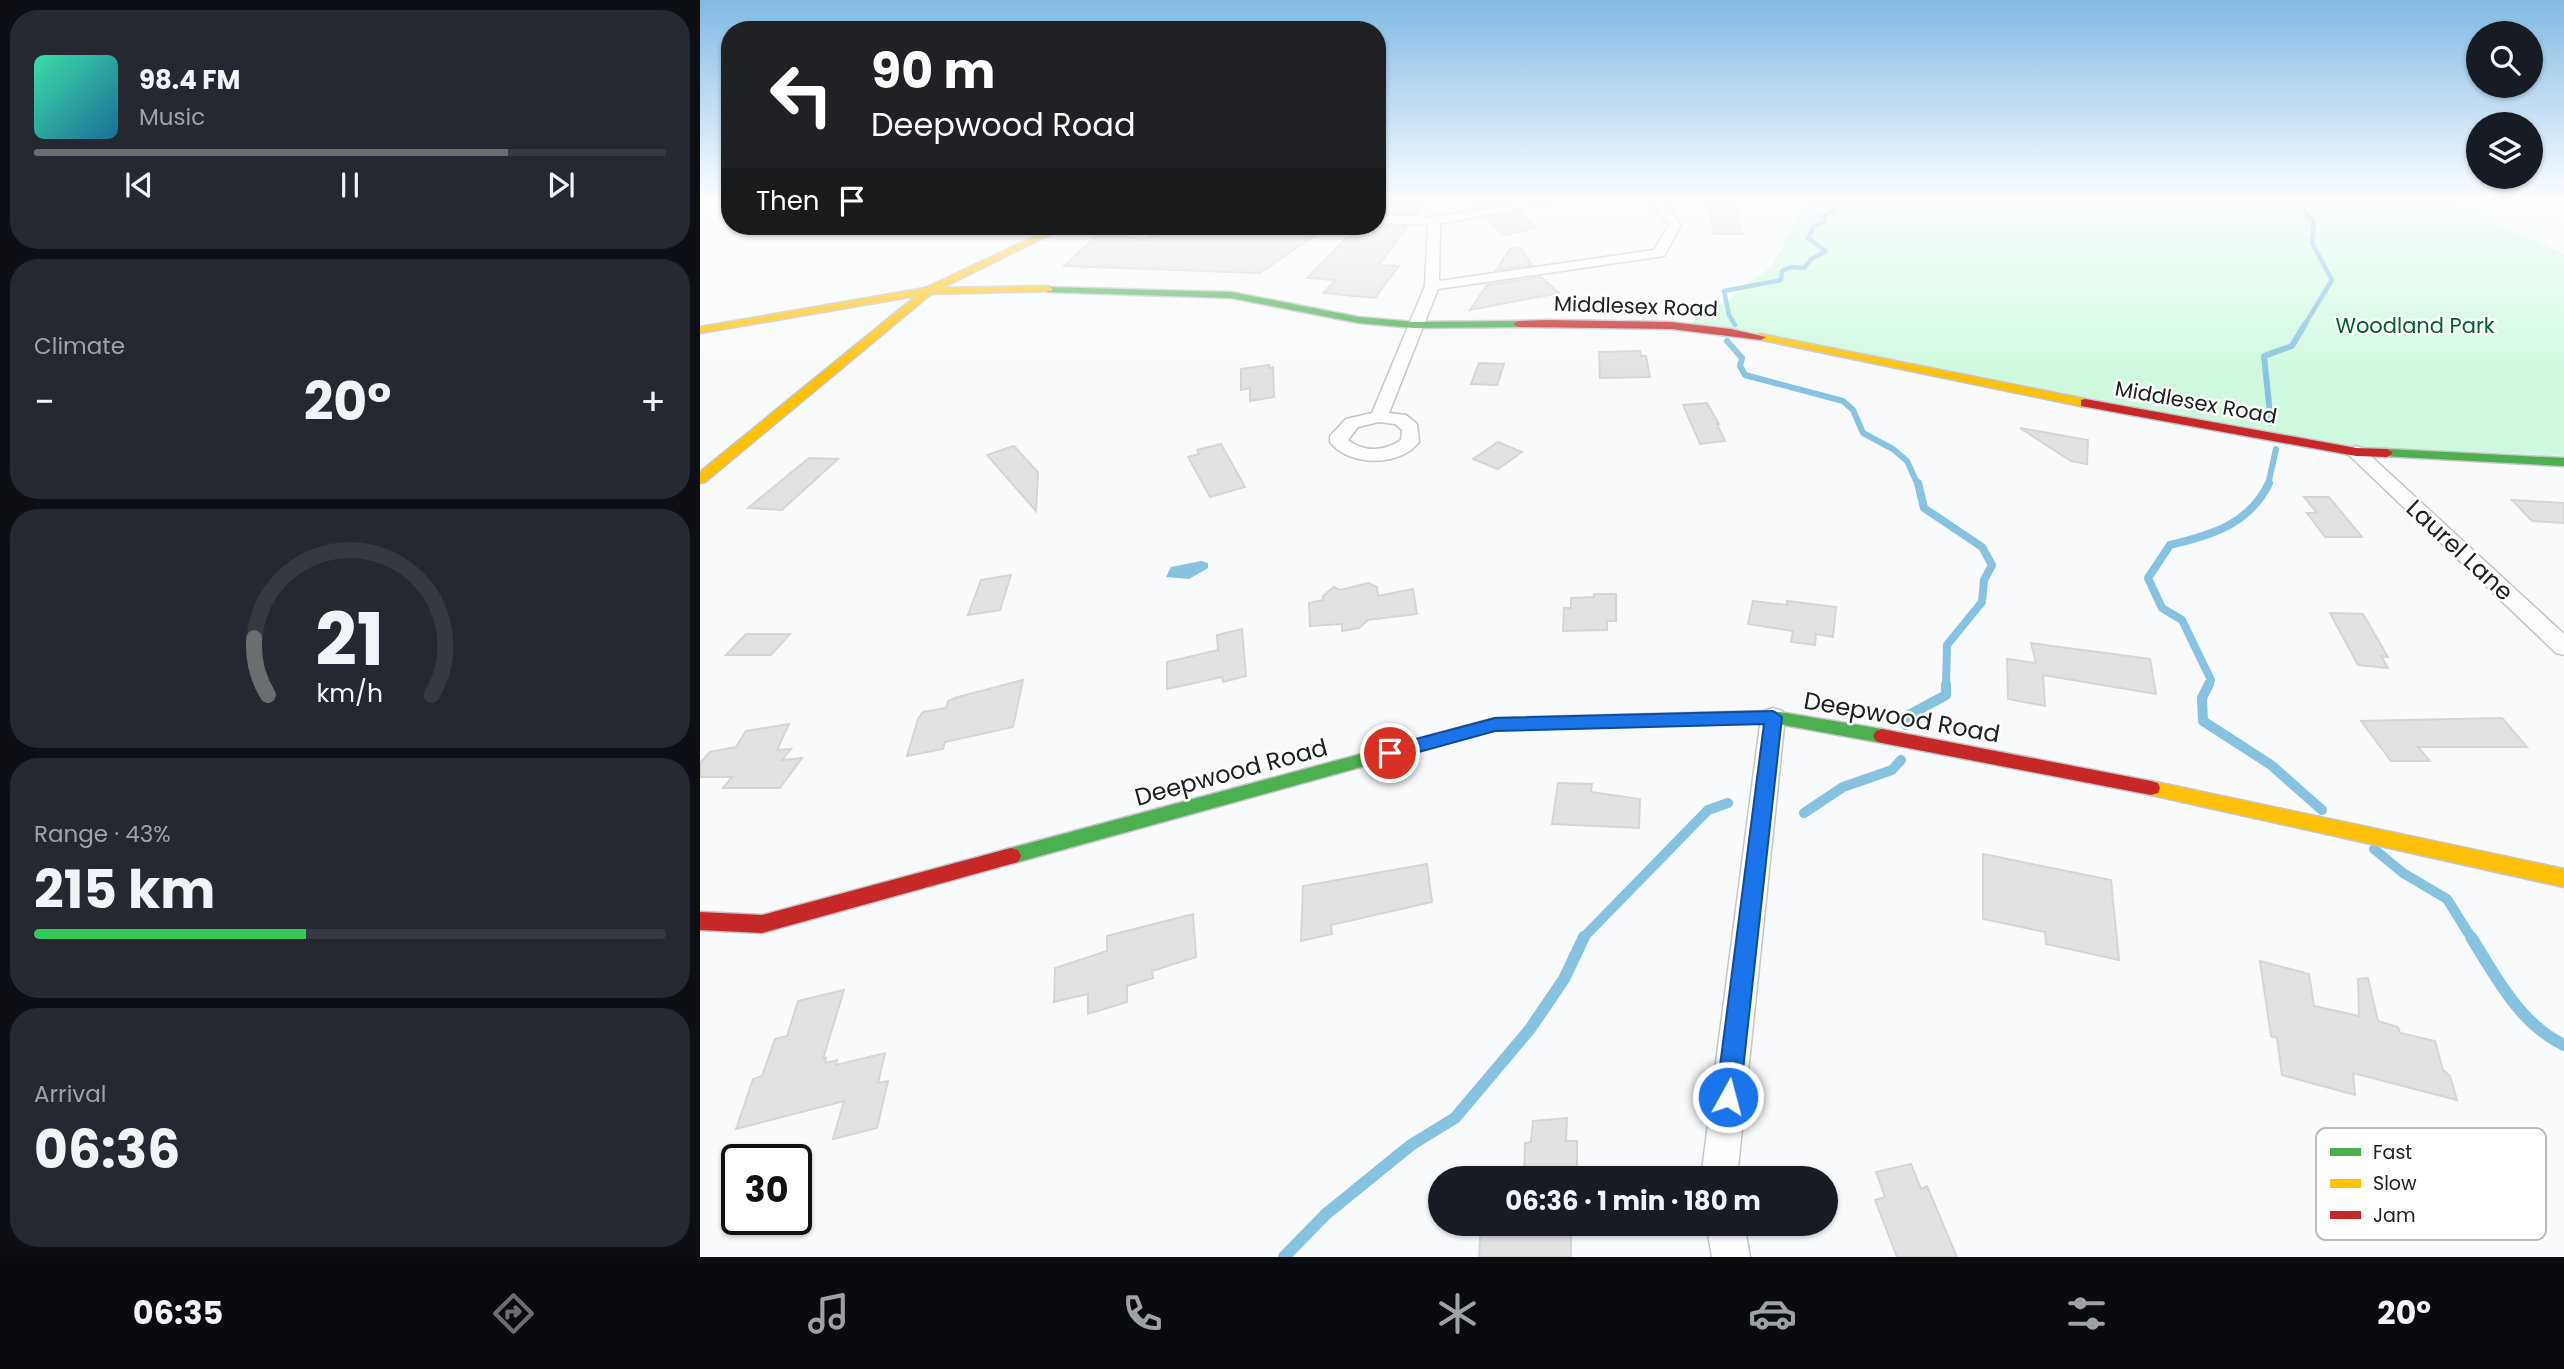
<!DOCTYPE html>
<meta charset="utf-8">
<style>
body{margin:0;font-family:Poppins,sans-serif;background:#242831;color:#f1f3f6;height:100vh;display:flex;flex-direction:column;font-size:26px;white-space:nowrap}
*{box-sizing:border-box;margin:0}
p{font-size:23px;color:#9ea1a6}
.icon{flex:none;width:38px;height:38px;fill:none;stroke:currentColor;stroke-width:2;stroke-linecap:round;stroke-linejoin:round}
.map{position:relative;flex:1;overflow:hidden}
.side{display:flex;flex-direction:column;gap:10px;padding:10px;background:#0d0f14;width:700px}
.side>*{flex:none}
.top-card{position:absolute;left:21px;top:21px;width:665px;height:214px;border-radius:28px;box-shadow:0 2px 5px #0004;background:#202124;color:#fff;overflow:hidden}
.fabs{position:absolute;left:1766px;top:21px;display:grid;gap:14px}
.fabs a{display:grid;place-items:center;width:77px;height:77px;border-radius:50%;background:#171b24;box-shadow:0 2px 5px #0004;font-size:35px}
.speed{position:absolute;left:21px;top:1144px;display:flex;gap:14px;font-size:35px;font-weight:700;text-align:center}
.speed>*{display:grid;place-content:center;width:91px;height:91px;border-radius:50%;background:#171b24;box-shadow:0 2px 5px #0004;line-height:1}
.speed .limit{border:4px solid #111;border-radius:10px;background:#fff;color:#111}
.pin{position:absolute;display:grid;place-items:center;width:60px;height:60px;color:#fff;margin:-30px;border:4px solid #fff;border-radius:50%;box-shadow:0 2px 7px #0007}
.me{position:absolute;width:77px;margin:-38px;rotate:7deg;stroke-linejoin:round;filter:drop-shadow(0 0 5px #0008)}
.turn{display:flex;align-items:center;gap:24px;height:147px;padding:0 35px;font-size:32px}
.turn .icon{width:91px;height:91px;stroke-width:2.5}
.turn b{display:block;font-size:49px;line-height:60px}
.then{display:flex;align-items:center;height:66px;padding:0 35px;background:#0003;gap:14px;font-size:26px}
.big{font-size:52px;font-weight:700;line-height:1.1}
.side .tile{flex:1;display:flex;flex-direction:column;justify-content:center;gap:10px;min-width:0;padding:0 24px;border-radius:28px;background:#242831}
.side .dial{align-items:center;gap:0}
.dial svg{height:182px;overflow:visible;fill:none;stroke:#363941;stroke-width:7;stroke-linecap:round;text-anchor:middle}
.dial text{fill:#f1f3f6;stroke:none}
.song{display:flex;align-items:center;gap:21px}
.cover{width:84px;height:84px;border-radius:10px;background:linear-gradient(135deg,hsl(160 70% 55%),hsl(200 70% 35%))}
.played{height:7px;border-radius:4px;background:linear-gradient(90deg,#6c6d6e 75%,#363941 75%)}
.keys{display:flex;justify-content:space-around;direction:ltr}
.heat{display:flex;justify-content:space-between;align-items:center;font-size:38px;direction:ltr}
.charge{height:10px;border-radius:5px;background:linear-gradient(90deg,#34c759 43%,#363941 0)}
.trip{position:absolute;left:728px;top:1166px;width:410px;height:70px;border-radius:35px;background:#171b24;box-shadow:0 2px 5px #0004;font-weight:700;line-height:70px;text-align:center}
.tabs{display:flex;height:112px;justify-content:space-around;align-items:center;background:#090b0e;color:#9ea1a6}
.tabs .icon{width:49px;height:49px}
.tabs .current{color:#6c6d6e}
.tabs b{font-size:32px;color:#f1f3f6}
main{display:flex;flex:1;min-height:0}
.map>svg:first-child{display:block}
.green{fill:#cff9df}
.water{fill:#87c3e0}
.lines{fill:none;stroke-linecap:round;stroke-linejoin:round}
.stream-far4{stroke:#87c3e0;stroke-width:4.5}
.stream-far3{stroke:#87c3e0;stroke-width:6}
.stream-far2{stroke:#87c3e0;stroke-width:8}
.stream-far1{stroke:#87c3e0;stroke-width:10}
.stream{stroke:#87c3e0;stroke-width:12}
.building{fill:#e2e2e3;stroke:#d4d5d5;stroke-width:2}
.street-casing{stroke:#c3c5c6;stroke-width:3}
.fast-casing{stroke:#c3c5c6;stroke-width:3}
.slow-casing{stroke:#c3c5c6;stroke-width:3}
.jam-casing{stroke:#c3c5c6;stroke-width:3}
.street{fill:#fefeff;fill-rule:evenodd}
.fast{fill:#4caf50;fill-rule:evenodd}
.slow{fill:#ffc107;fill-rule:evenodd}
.jam{fill:#c62828;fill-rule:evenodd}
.route{fill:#1a73e8;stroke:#114b97;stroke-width:2}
.labels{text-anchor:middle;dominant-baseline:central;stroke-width:5;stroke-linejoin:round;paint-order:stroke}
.far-street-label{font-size:21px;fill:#202122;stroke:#fff}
.far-park-label{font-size:21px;fill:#005f35;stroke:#fff}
.street-label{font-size:24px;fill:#202122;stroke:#fff}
.key{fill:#fff;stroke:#bcbcbd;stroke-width:2}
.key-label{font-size:19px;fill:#202122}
</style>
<main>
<section class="side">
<div class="tile">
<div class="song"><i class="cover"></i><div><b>98.4 FM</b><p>Music</p></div></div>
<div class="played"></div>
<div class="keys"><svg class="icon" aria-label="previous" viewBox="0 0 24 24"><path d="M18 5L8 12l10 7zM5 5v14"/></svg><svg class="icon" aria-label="pause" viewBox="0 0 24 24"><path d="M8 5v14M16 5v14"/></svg><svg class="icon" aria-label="next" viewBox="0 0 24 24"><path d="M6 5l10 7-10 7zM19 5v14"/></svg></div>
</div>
<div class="tile"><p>Climate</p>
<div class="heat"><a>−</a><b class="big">20°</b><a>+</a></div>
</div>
<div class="tile dial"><svg viewBox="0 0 100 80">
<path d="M14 69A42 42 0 1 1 86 69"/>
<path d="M14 69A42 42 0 0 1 8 44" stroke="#6c6d6e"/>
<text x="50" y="56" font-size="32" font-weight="700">21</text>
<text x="50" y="72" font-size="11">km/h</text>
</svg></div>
<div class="tile"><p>Range · 43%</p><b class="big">215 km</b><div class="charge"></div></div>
<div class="tile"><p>Arrival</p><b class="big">06:36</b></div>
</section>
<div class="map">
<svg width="1864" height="1257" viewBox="0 0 1864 1257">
<rect width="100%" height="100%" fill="#f8fafc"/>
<path class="green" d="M1113 199H1742L1864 254V456L1654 447 994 328 992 322 1006 311 1031 299 1047 283 1072 267 1097 219Z"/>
<path class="water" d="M501 561 508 563V568L489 579 466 577 471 567Z"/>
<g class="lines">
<path class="stream-far4" d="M1597 199 1614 223 1612 243 1632 280 1604 326
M1035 325 1029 315 1024 291 1081 280 1082 271 1091 267 1104 268 1111 259 1126 251 1108 238 1114 226 1126 221 1122 217 1136 209V204L1128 199"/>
<path class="stream-far3" d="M1027 341 1042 358 1040 366 1045 375 1143 401 1153 410 1163 433 1193 449 1207 461 1218 485
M1571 423 1564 356 1592 346 1605 324
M1568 485 1576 449"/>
<path class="stream-far2" d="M1218 483 1224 508 1282 547 1292 565 1284 580 1282 602 1247 645 1246 685
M1508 685 1511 680 1482 620 1462 608 1448 578 1470 545C1511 535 1549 525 1569 483"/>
<path class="stream-far1" d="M1509 684 1502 698 1503 721 1571 765 1622 810
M1206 725 1209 715 1246 695V684
M1104 813 1143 787 1192 770 1201 760
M1674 849 1703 873 1747 899 1772 939
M882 939 1008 810 1028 803"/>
<path class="stream" d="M1771 937C1796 977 1820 1024 1864 1045
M584 1257 626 1214 711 1145 755 1118 830 1029 864 979 884 937"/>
</g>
<path class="building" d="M677 199H727L716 214 677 212Z
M769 199H803L807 202 777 207Z
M1008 201H1034L1042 234H1014Z
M818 212 836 228 804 235 787 218Z
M665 226 707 227 679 265 699 266 675 298 623 293 636 280 607 278 649 235 654 236Z
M468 227 517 233 592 229 618 233 560 273 364 266 400 233 445 240Z
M821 248 832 265 796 270 810 249Z
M841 277 859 293 770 310 787 285Z
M940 351 941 356H946L950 377 900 378 899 352Z
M779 363 804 364 797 385 771 384Z
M569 365V368L573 367 574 397 550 401V388L541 390V369Z
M1007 403 1019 424H1017L1025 441 1000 444 983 405Z
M1320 428 1388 440 1387 464 1371 461Z
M798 442 822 452 798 469 773 459Z
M521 444 545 487 510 497 488 457 499 454 497 450Z
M314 446 338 472 336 511 287 455Z
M109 458 138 459 82 510 48 508Z
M1604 497H1629L1662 537H1625L1607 513H1617Z
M1812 500 1864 503V523L1832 521Z
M311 575 300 610 268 615 281 580Z
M668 583 677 587 678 596 713 589 717 614 668 620 659 628 642 631V624L610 626 609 603 623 600V596L634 587 640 590Z
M894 594H916V621H907V630L863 631 864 608H871V598L894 597Z
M1053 601 1087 605V601L1136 607 1133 637 1116 634 1115 645 1091 642 1093 631 1048 624Z
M1630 613 1663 614 1688 657 1681 656 1688 668 1658 665Z
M542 629 546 676 523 682 522 677 467 689V662L518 650 517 635Z
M46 634H90L71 655H26Z
M1331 643 1450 659 1456 694 1343 675 1345 706 1308 699 1307 659 1336 663Z
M323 680 313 727 245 742 243 749 207 756 218 719 223 712 246 708 248 701 258 697Z
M1802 718 1827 747H1718L1730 761H1691L1661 721Z
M89 724 77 750 91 749 82 760 102 758 80 788H23L32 777H0V763L10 752 36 747 46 731Z
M858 783 892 784 891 792 940 799 939 828 852 824Z
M1283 854 1411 880 1419 960 1346 944 1345 932 1283 919Z
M727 864 732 902 631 925 632 934 601 941 603 886Z
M493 914 496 957 452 971 453 978 427 986V1002L388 1014V994L354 1002 355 968 407 951V936Z
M1560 961 1609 974 1614 1006 1659 1016 1658 979 1668 978 1678 1021 1698 1027 1700 1033 1735 1041 1743 1070 1750 1076 1757 1100 1653 1073 1655 1095 1582 1075 1577 1038 1571 1036Z
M144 990 123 1059 126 1058 125 1063 137 1060 136 1065 185 1053 178 1083 188 1081 177 1128 133 1139 144 1101 36 1129 53 1079 62 1076 75 1039 87 1036 98 1001Z
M867 1118 866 1141H877V1178H824L825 1143 831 1142 833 1121Z
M1211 1164 1221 1189 1227 1186 1257 1257H1197L1175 1200 1185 1197 1176 1172Z
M781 1223H871V1257H779Z"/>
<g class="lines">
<g class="street-casing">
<path id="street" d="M845 199H870L740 224 739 281 954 250 969 225 948 199H960L981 225 964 256 738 289 689 413 706 415 717 424 719 442C700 467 649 467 630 442V436L646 419 672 413 725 286 728 225 677 223V215L734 217ZM679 422 695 424 702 430 701 440C685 451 664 453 648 440L658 427Z
M1656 446 1662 448 1864 634V655L1856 653 1650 456 1647 452Z
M1073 708 1082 711 1085 717 1037 1178H1001L1061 717 1064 711Z
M1006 1223H1044L1050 1257H1012Z"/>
</g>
<g class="fast-casing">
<path id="fast" d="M345 287 531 292 659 317 714 322 818 321 823 324 818 327 714 328 659 323 531 298 348 292 343 289Z
M1687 449 1864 458V466L1683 456V450Z
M1073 711 1182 729 1188 731 1191 736 1188 741 1182 743 1073 723 795 730 311 864 304 862 301 856 304 850 311 848 795 718Z"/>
</g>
<g class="slow-casing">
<path id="slow" d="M357 226H367L242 288 348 286 353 289 351 291 231 294 5 482 0 483V472L216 296 0 333V327L225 288Z
M1061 334 1385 399 1391 403 1385 407 1057 339V335Z
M1451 781 1864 869V887L1451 795 1444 793 1442 788 1444 783Z"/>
</g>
<g class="jam-casing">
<path id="jam" d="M848 320 971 322 1031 329 1066 337 1061 340 971 329 818 327 813 324 818 321Z
M1385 399 1656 448 1687 449 1693 453 1687 457 1656 456 1381 406V400Z
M1182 729 1451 781 1458 783 1460 788 1458 793 1451 795 1182 743 1176 741 1173 736 1176 731Z
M311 848 318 850 321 856 318 862 62 933 0 930V912L62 915Z"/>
</g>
<use href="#street" class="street"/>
<use href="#fast" class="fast"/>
<use href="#slow" class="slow"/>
<use href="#jam" class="jam"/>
</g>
<linearGradient id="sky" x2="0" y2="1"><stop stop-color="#81bae5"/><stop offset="0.53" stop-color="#fcfdfe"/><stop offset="1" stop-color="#fcfdfe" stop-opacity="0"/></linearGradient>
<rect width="1864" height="375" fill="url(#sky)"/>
<path class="route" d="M1073 711 1082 717 1040 1097 1037 1105 1028 1109 1020 1105 1016 1097 1064 724 795 731 690 760 681 753 690 746 795 718Z"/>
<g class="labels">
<g class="far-street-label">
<text transform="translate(936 306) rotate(2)">Middlesex Road</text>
<text transform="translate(1496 402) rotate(10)">Middlesex Road</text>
</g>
<g class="far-park-label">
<text x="1715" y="325">Woodland Park</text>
</g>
<g class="street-label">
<text transform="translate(1760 550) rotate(43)">Laurel Lane</text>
<text transform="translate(1202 717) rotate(10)">Deepwood Road</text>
<text transform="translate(531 772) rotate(-15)">Deepwood Road</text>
</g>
</g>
<rect x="1616" y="1128" width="230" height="112" rx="10" class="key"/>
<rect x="1630" y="1148" width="31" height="8" fill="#4caf50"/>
<rect x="1630" y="1179" width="31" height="9" fill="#ffc107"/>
<rect x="1630" y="1211" width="31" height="8" fill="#c62828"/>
<g class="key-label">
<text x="1673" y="1159">Fast</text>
<text x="1673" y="1190">Slow</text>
<text x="1673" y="1222">Jam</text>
</g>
</svg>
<div class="fabs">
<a><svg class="icon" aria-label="search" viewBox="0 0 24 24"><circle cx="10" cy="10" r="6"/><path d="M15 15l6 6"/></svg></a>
<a><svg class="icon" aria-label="layers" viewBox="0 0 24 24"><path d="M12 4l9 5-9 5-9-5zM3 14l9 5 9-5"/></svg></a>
</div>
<div class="speed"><div class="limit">30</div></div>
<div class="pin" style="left:690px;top:753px;background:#d93025"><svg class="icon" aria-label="arrive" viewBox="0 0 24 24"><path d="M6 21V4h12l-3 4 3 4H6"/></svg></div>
<svg class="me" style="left:1028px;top:1097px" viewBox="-20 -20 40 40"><circle r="17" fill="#1a73e8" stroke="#fff" stroke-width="3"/><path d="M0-11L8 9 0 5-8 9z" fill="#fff"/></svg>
<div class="trip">06:36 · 1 min · 180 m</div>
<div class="top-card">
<div class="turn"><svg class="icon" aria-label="left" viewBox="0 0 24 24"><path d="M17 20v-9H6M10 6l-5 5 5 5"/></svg><div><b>90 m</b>Deepwood Road</div></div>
<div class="then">Then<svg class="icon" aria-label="arrive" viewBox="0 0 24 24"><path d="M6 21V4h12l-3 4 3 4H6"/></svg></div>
</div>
</div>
</main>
<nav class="tabs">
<b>06:35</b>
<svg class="icon current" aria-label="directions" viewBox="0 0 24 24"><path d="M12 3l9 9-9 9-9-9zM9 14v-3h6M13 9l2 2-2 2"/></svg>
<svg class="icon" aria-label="music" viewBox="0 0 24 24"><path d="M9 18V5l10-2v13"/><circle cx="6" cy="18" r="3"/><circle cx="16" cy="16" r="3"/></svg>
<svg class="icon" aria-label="phone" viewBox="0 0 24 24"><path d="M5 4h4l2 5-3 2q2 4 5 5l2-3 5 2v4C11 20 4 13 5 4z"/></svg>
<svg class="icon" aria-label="climate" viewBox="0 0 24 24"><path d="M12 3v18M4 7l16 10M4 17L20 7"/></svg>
<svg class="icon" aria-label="car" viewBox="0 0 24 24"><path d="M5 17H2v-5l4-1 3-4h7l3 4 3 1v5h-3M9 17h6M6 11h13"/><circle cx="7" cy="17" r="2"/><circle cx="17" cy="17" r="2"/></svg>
<svg class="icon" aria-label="filters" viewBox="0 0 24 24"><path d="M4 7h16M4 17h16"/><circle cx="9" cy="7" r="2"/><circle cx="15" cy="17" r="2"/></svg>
<b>20°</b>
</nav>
